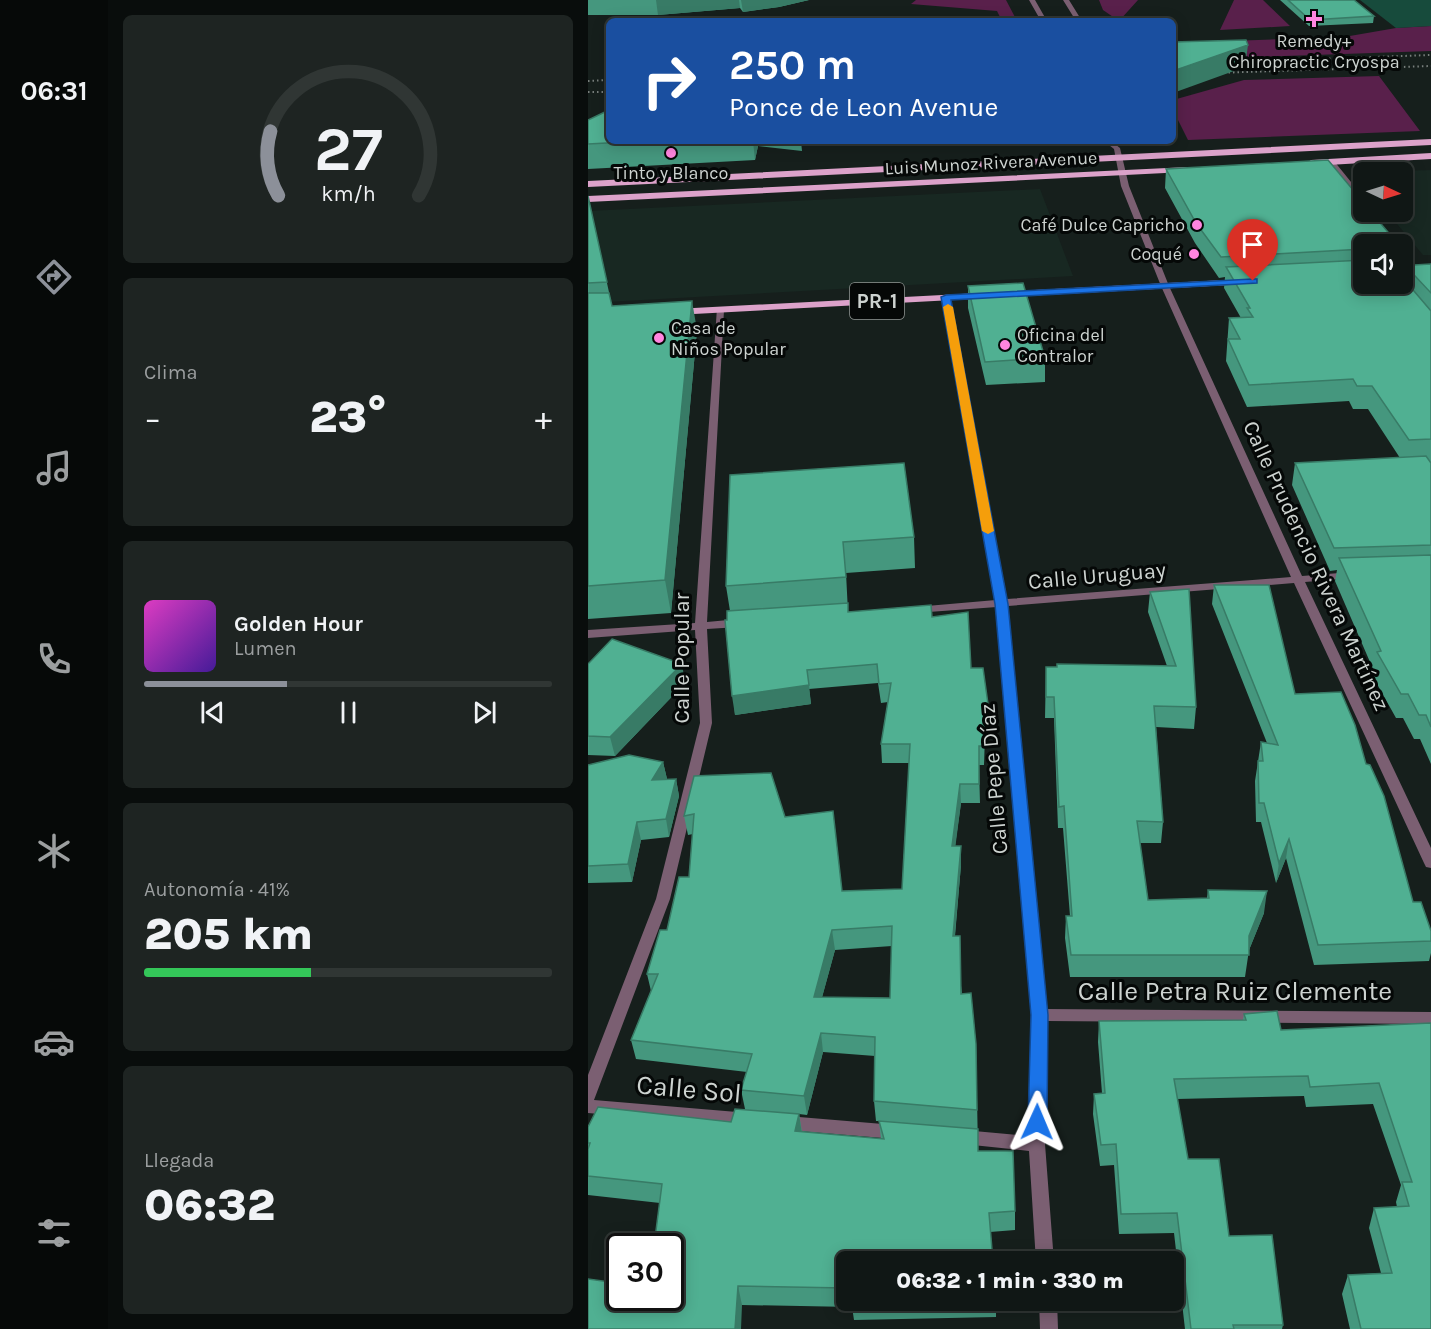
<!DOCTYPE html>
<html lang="es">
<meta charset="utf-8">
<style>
body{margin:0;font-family:Karla,sans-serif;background:#1e2422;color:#f1f3f6;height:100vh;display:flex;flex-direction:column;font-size:22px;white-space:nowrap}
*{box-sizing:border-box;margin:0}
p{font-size:20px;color:#9c9fa0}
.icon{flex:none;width:33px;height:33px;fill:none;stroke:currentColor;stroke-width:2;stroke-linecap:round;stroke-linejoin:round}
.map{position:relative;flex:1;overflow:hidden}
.sheet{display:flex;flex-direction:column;gap:15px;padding:15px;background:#090d0c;width:480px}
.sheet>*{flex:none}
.guide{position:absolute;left:18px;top:18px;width:570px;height:126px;border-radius:9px;box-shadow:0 3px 15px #0003,0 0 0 2px #303634;background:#1a4fa0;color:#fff;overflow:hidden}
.needle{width:39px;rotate:94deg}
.buttons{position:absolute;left:765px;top:162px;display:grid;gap:12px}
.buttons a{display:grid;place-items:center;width:60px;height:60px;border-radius:9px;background:#101715;box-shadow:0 3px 15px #0003,0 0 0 2px #303634;font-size:30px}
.speed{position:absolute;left:18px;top:1233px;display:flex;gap:12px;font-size:30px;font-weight:700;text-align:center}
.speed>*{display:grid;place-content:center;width:78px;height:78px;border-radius:50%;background:#101715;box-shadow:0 3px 15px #0003,0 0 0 2px #303634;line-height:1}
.speed .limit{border:3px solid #111;border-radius:9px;background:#fff;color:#111}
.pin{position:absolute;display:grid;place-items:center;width:51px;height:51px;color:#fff;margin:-62px -26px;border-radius:50% 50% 50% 0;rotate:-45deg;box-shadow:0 0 6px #0007}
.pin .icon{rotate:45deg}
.me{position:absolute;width:66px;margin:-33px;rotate:1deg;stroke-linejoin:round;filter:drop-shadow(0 0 4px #0008)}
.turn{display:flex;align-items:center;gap:21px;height:126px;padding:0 24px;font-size:27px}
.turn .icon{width:78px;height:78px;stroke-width:2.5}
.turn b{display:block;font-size:42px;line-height:51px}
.big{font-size:45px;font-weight:800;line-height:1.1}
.sheet .card{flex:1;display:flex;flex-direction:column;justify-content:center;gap:9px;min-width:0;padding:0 21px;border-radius:9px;background:#1e2422}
.sheet .dial{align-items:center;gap:0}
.dial svg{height:156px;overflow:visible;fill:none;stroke:#303634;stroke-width:7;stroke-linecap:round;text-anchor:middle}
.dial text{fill:#f1f3f6;stroke:none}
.song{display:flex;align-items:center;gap:18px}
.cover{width:72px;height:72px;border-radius:9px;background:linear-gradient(135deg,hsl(310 70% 55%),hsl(260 70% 35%))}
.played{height:6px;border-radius:3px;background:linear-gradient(90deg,#8c9099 35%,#303634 35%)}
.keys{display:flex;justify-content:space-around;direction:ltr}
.heat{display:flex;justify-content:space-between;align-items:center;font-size:33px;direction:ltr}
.charge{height:9px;border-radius:4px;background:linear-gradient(90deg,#34c759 41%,#303634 0)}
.trip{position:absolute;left:248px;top:1251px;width:348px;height:60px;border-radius:9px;background:#101715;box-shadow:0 3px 15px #0003,0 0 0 2px #303634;font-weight:800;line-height:60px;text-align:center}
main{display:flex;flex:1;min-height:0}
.dock{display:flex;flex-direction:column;width:108px;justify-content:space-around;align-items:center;background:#060908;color:#9c9fa0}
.dock .icon{width:42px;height:42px}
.dock .selected{color:#8c9099}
.dock b{font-size:27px;color:#f1f3f6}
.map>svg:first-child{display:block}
.built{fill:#182822}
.green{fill:#59204b}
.water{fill:#174b3c}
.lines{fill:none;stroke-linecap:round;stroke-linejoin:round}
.street{fill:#7b5f72;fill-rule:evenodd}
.primary{fill:#dca2ca;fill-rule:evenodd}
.rail{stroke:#787f7c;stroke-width:2;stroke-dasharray:1.5 3;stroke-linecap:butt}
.wall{fill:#45977e;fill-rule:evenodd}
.shaded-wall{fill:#387b66}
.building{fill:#50b092;stroke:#387b66;stroke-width:1.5;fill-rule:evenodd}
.route{fill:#1a73e8;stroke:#114b97;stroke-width:1.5}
.slow{fill:#f59e0b}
.poi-dot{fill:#ff85df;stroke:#050807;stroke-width:2}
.labels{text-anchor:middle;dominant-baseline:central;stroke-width:6;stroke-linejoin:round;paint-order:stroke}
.far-poi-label{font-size:18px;fill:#cdd3d0;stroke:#050807}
.far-street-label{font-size:18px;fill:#cdd3d0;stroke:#050807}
.shield{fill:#050807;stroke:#919694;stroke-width:1.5}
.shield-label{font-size:21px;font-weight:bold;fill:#cdd3d0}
.street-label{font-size:22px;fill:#cdd3d0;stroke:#050807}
.near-street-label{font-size:27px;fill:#cdd3d0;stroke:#050807}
</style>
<main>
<nav class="dock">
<b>06:31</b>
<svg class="icon selected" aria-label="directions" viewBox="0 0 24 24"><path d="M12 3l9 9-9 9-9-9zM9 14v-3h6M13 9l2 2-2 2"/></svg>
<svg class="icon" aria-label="music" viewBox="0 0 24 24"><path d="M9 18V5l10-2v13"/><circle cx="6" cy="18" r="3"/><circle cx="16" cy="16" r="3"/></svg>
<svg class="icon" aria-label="phone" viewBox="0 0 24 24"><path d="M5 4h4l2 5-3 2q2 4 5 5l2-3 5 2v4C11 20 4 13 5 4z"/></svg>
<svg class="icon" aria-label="climate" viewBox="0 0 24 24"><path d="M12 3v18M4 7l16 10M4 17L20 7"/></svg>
<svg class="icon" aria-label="car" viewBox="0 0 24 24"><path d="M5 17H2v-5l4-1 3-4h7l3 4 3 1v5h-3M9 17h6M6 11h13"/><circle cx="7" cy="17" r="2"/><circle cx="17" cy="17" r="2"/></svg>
<svg class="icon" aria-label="filters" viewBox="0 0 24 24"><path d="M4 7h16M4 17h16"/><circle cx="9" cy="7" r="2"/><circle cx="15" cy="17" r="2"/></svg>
</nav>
<section class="sheet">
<div class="card dial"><svg viewBox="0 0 100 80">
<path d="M14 69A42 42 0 1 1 86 69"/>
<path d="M14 69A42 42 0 0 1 10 36" stroke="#8c9099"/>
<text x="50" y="56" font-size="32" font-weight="700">27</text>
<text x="50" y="72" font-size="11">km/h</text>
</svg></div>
<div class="card"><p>Clima</p>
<div class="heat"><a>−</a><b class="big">23°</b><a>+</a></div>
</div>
<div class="card">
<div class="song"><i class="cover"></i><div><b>Golden Hour</b><p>Lumen</p></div></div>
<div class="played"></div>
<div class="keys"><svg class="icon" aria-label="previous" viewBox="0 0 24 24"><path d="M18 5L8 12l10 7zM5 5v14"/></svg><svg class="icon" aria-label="pause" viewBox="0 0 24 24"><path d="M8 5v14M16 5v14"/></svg><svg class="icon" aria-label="next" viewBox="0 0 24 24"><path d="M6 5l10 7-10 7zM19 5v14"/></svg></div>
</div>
<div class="card"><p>Autonomía · 41%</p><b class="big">205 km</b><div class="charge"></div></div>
<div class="card"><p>Llegada</p><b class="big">06:32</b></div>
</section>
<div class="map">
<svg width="843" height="1329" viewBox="0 0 843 1329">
<rect width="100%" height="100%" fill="#161f1c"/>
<path class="built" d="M843 170V255H835L799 212H814V172H784Z
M452 189 485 276 0 303V211Z"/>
<path class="green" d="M328 0H418L429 21H414L409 11 323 4Z
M511 0H550L531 21 515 10Z
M646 0H675L702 26 632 30Z
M843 26V51L585 60V43L756 37 808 28Z
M791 76 832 131 600 140 585 110V100L656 80Z"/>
<path class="water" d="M772 0H843V26L808 28Z"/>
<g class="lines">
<path class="street" d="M441 0H447L459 21H453Z
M475 0H481L494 21H488Z
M516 141H523L532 148 541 186 581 286 714 576 764 572 770 575 764 578 717 582 843 848V868L838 867 836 863 706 583 420 606 458 1009 843 1012V1024L459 1021 457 1144 466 1262H448L441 1151 375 1144 369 1142 367 1137 369 1132 375 1130 441 1136 443 1015 409 607 327 613 321 610 327 607 408 600 354 297 355 295 362 297 419 599 703 577 573 286 533 186 526 149Z
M742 161H746L776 198V206L742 163Z
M129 308 136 310 119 622 151 619 157 623 151 627 119 629 124 723 82 899 6 1100 161 1113 167 1115 169 1120 167 1125 161 1127 0 1113V1075L68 899 112 723 107 630 0 638V630L107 623Z
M199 1116 307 1125 313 1127 315 1132 313 1137 307 1139 199 1130 193 1128 191 1123 193 1118Z
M451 1300H469L470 1329H452Z"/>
<path class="primary" d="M843 139V145L0 187V181Z
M843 153V159L723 166 719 163 723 160Z
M600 167V171L597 172 0 202V196Z
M656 279 661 282 660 284 87 315 82 312 87 309Z"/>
<path class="rail" d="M642 62 843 55
M627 73 843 66
M0 81 21 80
M0 92H21"/>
</g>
<path class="wall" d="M0 0H221L191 7 155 12 152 8 70 15H0Z
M692 0H766L786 16 785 23 721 26Z
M0 120 21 141H213L214 151 170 146 167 160 0 169Z
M578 169 776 244V284H814V250L816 257 826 265 843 264V462H842L843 463V764L832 739H826L815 718H808L784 675 785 669 747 581 749 570 742 571 704 485 707 463 812 458 780 409H765L761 401 659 407 638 361 641 318H653L636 288 637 277 631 278 607 243 577 188Z
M0 196 24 306 109 330 83 613 0 619Z
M380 286 457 358V382L398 385 380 308Z
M142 475 326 537 327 568 258 573 260 612 344 617 383 668 400 704V722H397L396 765H391L392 803H373L367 846 373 865 367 936 374 994 388 1044 390 1151 427 1211V1230L402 1232 258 1262V1300H408V1317L266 1320 264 1307 154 1305 82 1298 72 1203 0 1195V1127L143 1122 157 1109 153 1090 159 1072 48 1059 43 1040 63 991 59 974 79 930 101 877 105 834 100 835 96 816 106 776 197 817 254 891 314 889 321 763H294L293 744 300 702 293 703 290 683 221 689 223 704 147 715 139 620 142 611 138 586ZM304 946 302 998 234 997 247 950ZM235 1052 287 1056 286 1101 288 1121H291L293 1139 214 1132 211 1114 219 1115Z
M626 585 707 694 778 764 825 902 843 931V953L841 961 726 965 698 858 688 883 673 822H668L667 781 673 742 679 743 624 604Z
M562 592 608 707 606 729 568 727 575 822 573 843H552L560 900 619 898 620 890 676 913 661 950 657 977H482L477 938 478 916H482L475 828H470L466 718H457L458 667 579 666 560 612Z
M0 664 97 683 27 756 0 755Z
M75 762 79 779H88L91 796 81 837 53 840 44 882 0 883V765Z
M656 1014 693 1030 843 1023V1329H762L754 1294 760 1275 793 1273 781 1228 786 1208 809 1207 808 1202 813 1185 785 1104 718 1107 716 1096 589 1099 600 1159 641 1236 695 1325 694 1329H597L586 1233 531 1234 526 1165 512 1166 505 1114 506 1094 514 1093 510 1042 511 1021 655 1020Z"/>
<path class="shaded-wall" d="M68 0H151L152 8 70 15Z
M153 0H221L191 7 155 12Z
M660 45 657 67 585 93V71Z
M165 141H169L170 146 167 160Z
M104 301 109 330 83 613 77 580Z
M94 664 97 683 27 756 22 737Z
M221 685 223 704 147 715 144 696Z
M397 704V722L396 765V746Z
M75 762 79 779 64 780Z
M88 779 91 796 81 837 78 819Z
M372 784 373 803 365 865 364 846Z
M49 822 53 840 44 882 40 864Z
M701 839 698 858 688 883 691 863Z
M373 846V865L365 956V936Z
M679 891 676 913 659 955 661 936Z
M244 930 247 950 229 1016 226 997Z
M233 1033 235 1052 219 1115 216 1096Z
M211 1114 214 1134 207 1131Z
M150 1286 154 1305 153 1329H147Z"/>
<path class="building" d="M700 0H766L786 16 722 20Z
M658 40 660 45 585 71V42Z
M21 110V141H56L0 144V120Z
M740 160 776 203V212H783L810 244H776V249L633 257 608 223 578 169Z
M0 196 19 282 0 283Z
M814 250 816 257H820L826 265 843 264V293L814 262Z
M776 260V284H814V277L843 311V439L821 440 784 386H769L765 379 661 385 640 339H652L641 318 665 317 659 308H662L638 267Z
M435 283 457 358 397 362 380 286Z
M0 293H21L24 306 104 301 77 580 0 586Z
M838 456 843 463V545L746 548 707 463Z
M316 463 326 537 255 542 258 577 138 586 142 475Z
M843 555V727L838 715H831L820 694H813L789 652 793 651 751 558Z
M626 585H681L707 694 753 692 767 725 778 764 782 765 796 796 825 902H833L843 931V941L730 945 701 839 691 863 676 803H671L670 761H675L673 742 690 745Z
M601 589 608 707 566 706 575 822 549 821 560 900 621 898 620 890 679 891 661 936V955H483L478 916H484L476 806 471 807 466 697H458V667H469V664L588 666 562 592Z
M260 603V612L343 605 344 617 380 612 383 668H395L400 704H397L396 746H391V784H372L364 846H373L365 936H372L373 994 383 993 388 1044 389 1110 286 1101 287 1037 233 1033 216 1096 153 1090 164 1054 43 1040 70 974H59L72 930H79L91 877H101L106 814 96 816 106 776 183 773 197 817 245 811 254 891 314 889 322 744H293L303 683 291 684 289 664 219 670 221 685 144 696 137 620H139V611ZM304 926 302 998 226 997 244 930Z
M24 639 94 664 22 737 0 736V664Z
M41 755 75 762 64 780 88 779 78 819 49 822 40 864 0 866V765Z
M689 1011 693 1030 843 1023V1329H773L760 1275 804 1273 786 1208 821 1206 814 1182H824L791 1083 722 1087 720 1076 586 1079 600 1159H631L641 1236 684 1235 695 1325H645L646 1329H603L589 1213 533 1214 528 1144 513 1145 506 1094 517 1093 511 1021 658 1020 656 1014Z
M10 1107 143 1122 147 1109 211 1114 207 1131 296 1139 291 1121 390 1129V1151H425L427 1211 401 1213 405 1262H258V1288L150 1286 147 1329H0V1279L22 1282 24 1278 32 1279V1298H82V1246H66L74 1184 0 1176V1149L2 1143H0V1127Z"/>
<path class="route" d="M665 279H669V283L363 300 420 604 460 1015 459 1122 456 1128 449 1130 443 1128 440 1122 443 1015 407 604 353 297 358 295Z"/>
<path class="slow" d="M360 304 365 307 406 531 400 534 394 531 355 307Z"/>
<g class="poi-dot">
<path d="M723 10h6v6h6v6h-6v6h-6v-6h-6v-6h6z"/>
<circle cx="83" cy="153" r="6"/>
<circle cx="609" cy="225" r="6"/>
<circle cx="606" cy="254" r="6"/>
<circle cx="71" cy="338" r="6"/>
<circle cx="417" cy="345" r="6"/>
</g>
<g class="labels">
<g class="far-poi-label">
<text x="726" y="41">Remedy+<tspan x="726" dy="21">Chiropractic Cryospa</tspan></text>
<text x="83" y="173">Tinto y Blanco</text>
<text x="597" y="225" text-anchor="end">Café Dulce Capricho</text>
<text x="594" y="254" text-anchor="end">Coqué</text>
<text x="83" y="328" text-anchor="start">Casa de<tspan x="83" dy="21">Niños Popular</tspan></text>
<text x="429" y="335" text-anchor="start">Oficina del<tspan x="429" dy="21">Contralor</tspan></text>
</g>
<g class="far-street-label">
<text transform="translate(403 163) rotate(-3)">Luis Munoz Rivera Avenue</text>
</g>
<rect class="shield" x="262" y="283" width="54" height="36" rx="4.5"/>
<g class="shield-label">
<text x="289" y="301">PR-1</text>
</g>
<g class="street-label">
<text transform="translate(728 566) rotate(65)">Calle Prudencio Rivera Martínez</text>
<text transform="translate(509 576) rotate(-5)">Calle Uruguay</text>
<text transform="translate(94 658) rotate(-90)">Calle Popular</text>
<text transform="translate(406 779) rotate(-95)">Calle Pepe Díaz</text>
</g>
<g class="near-street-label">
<text x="647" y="991">Calle Petra Ruiz Clemente</text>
<text transform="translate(101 1089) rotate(5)">Calle Sol</text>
</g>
</g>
</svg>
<div class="buttons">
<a><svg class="needle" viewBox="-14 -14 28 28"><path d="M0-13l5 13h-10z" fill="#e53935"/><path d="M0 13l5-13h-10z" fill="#9c9fa0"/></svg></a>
<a><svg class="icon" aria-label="sound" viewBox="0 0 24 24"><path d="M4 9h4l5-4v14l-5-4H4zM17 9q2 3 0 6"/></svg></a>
</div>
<div class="speed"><div class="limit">30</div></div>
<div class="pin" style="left:665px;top:281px;background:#d93025"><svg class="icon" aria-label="arrive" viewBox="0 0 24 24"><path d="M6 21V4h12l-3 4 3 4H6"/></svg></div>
<svg class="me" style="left:449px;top:1122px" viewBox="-20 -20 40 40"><path d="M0-17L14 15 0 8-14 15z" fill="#1a73e8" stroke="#fff" stroke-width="4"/></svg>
<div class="trip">06:32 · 1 min · 330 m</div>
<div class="guide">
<div class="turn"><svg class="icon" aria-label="right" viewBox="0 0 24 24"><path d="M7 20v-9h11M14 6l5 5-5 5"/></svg><div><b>250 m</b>Ponce de Leon Avenue</div></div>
</div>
</div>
</main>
